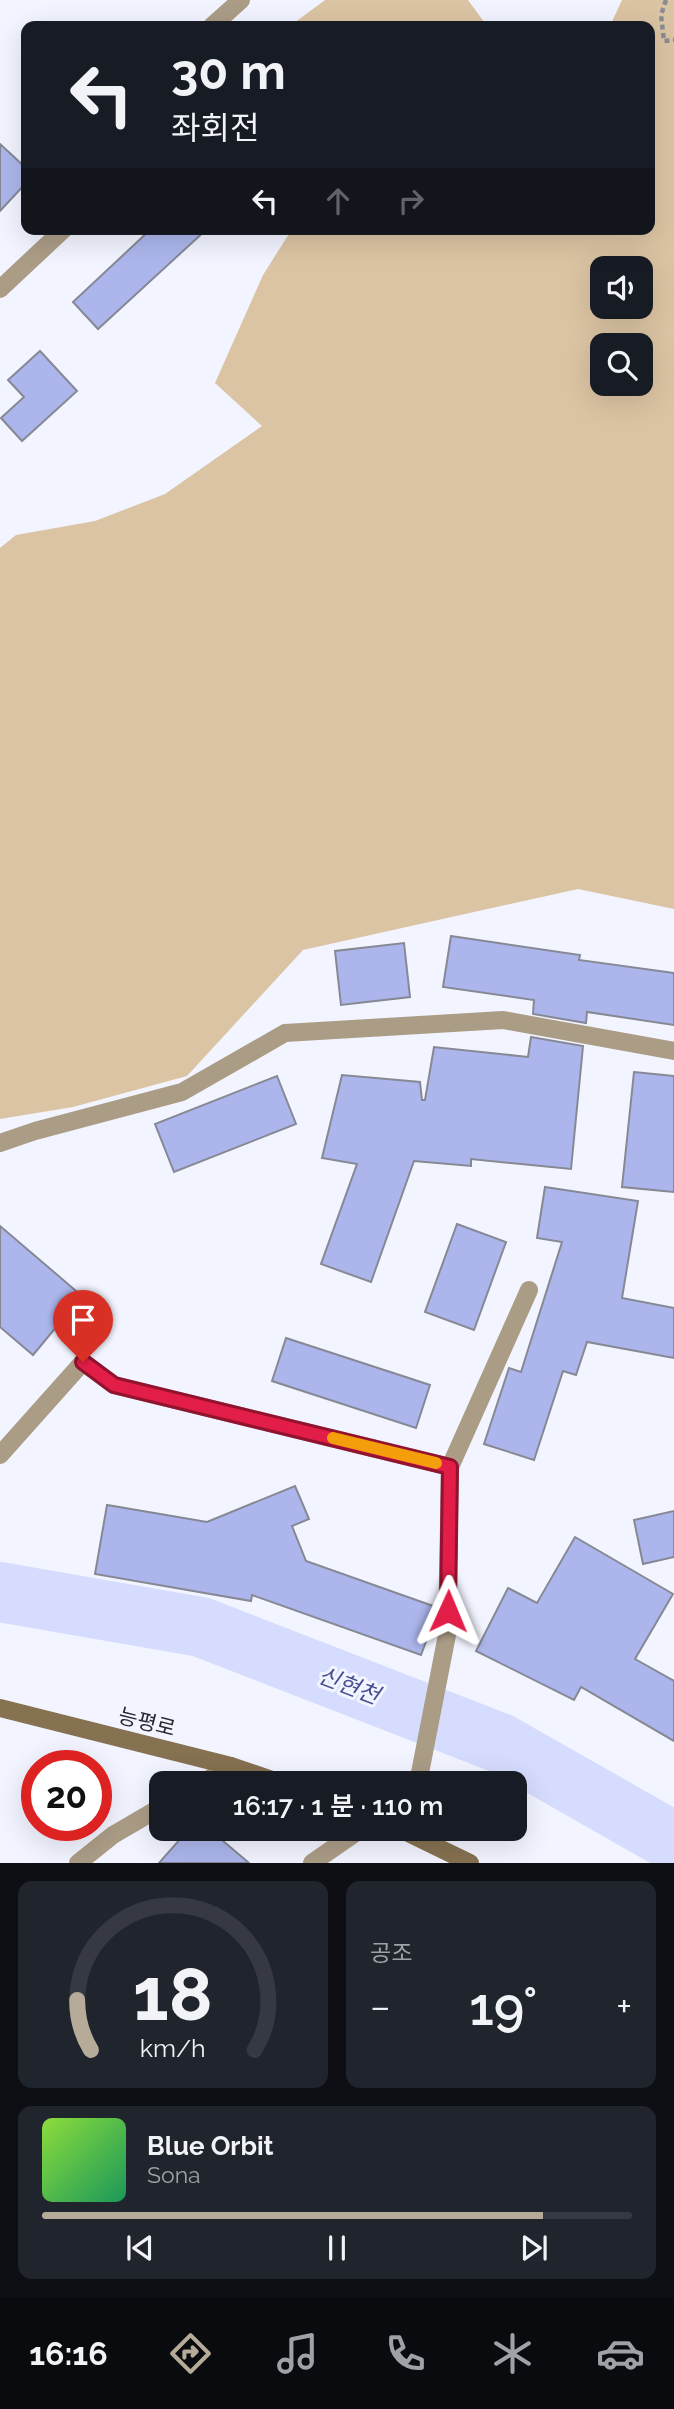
<!DOCTYPE html>
<html lang="ko">
<meta charset="utf-8">
<style>
body{margin:0;font-family:Raleway,"Noto Sans KR",sans-serif;background:#20242c;color:#f1f3f6;height:100vh;display:flex;flex-direction:column;font-size:26px;white-space:nowrap}
*{box-sizing:border-box;margin:0}
p{font-size:23px;color:#9ea1a6}
.icon{flex:none;width:38px;height:38px;fill:none;stroke:currentColor;stroke-width:2;stroke-linecap:round;stroke-linejoin:round}
.map{position:relative;height:1863px;overflow:hidden}
.sheet{display:flex;flex-direction:column;gap:18px;padding:18px;background:#0d0f14;flex:1}
.sheet>*{flex:none}
.banner{position:absolute;left:21px;top:21px;width:634px;height:214px;border-radius:14px;box-shadow:0 7px 28px #0002;background:#171b24;color:#f1f3f6;overflow:hidden}
.tools{position:absolute;left:590px;top:256px;display:grid;gap:14px}
.tools a{display:grid;place-items:center;width:63px;height:63px;border-radius:14px;background:#171b24;box-shadow:0 7px 28px #0002;font-size:35px}
.speed{position:absolute;left:21px;top:1750px;display:flex;gap:14px;font-size:35px;font-weight:700;text-align:center}
.speed>*{display:grid;place-content:center;width:91px;height:91px;border-radius:50%;background:#171b24;box-shadow:0 7px 28px #0002;line-height:1}
.speed .limit{border:10px solid #d22;background:#fff;color:#111}
.pin{position:absolute;display:grid;place-items:center;width:60px;height:60px;color:#fff;margin:-72px -30px;border-radius:50% 50% 50% 0;rotate:-45deg;box-shadow:0 0 7px #0007}
.pin .icon{rotate:45deg}
.me{position:absolute;width:77px;margin:-38px;rotate:1deg;stroke-linejoin:round;filter:drop-shadow(0 0 5px #0008)}
.turn{display:flex;align-items:center;gap:24px;height:147px;padding:0 35px;font-size:32px}
.turn .icon{width:91px;height:91px;stroke-width:2.5}
.turn b{display:block;font-size:49px;line-height:60px}
.lanes{display:flex;align-items:center;height:66px;padding:0 35px;background:#0003;justify-content:center;gap:35px;direction:ltr}
.lanes .off{opacity:.35}
.big{font-size:52px;font-weight:600;line-height:1.1}
.sheet .card{flex:1;display:flex;flex-direction:column;justify-content:center;gap:10px;min-width:0;padding:0 24px;border-radius:14px;background:#20242c}
.sheet .dial{align-items:center;gap:0}
.dial svg{height:182px;overflow:visible;fill:none;stroke:#363941;stroke-width:7;stroke-linecap:round;text-anchor:middle}
.dial text{fill:#f1f3f6;stroke:none}
.song{display:flex;align-items:center;gap:21px}
.cover{width:84px;height:84px;border-radius:10px;background:linear-gradient(135deg,hsl(90 70% 55%),hsl(150 70% 35%))}
.played{height:7px;border-radius:4px;background:linear-gradient(90deg,#b6ab98 85%,#363941 85%)}
.keys{display:flex;justify-content:space-around;direction:ltr}
.heat{display:flex;justify-content:space-between;align-items:center;font-size:38px;direction:ltr}
.sheet .tiles{flex:1;display:grid;gap:18px;grid-template-columns:1fr 1fr}
.card:last-child{grid-column:span 2}
.trip{position:absolute;left:149px;top:1771px;width:378px;height:70px;border-radius:14px;background:#171b24;box-shadow:0 7px 28px #0002;font-weight:600;line-height:70px;text-align:center}
.tab-bar{display:flex;height:112px;justify-content:space-around;align-items:center;background:#090b0e;color:#9ea1a6}
.tab-bar .icon{width:49px;height:49px}
.tab-bar .on{color:#b6ab98}
.tab-bar b{font-size:32px;color:#f1f3f6}
.map>svg:first-child{display:block}
.green{fill:#dbc4a3;fill-rule:evenodd}
.lines{fill:none;stroke-linecap:round;stroke-linejoin:round}
.river{stroke:#d5dcfd;stroke-width:60}
.building{fill:#acb6ec;stroke:#868994;stroke-width:2}
.path{stroke:#8a8b93;stroke-width:4.5;stroke-dasharray:5 3.5;stroke-linecap:butt}
.service{stroke:#ab9c86;stroke-width:18}
.secondary{stroke:#867151;stroke-width:18}
.route-casing{stroke:#92132f;stroke-width:18}
.route{stroke:#e11d48;stroke-width:12}
.slow{stroke:#f59e0b;stroke-width:12}
.labels{text-anchor:middle;dominant-baseline:central;stroke-width:6;stroke-linejoin:round;paint-order:stroke}
.street-label{font-size:21px;fill:#28292e;stroke:#f2f4ff}
.water-label{font-size:23px;font-style:italic;fill:#474f91;stroke:#f2f4ff}
</style>
<div class="map">
<svg width="674" height="1863" viewBox="0 0 674 1863">
<rect width="100%" height="100%" fill="#f2f4ff"/>
<path class="green" d="M325 0H468L487 26H290Z
M622 0H674V909L578 889 303 950 187 1076 73 1107 0 1119V548L16 535 95 521 165 494 262 426 215 383 263 275 292 229H649V26H610ZM602 268H640V306H602ZM602 345H640V383H602Z"/>
<g class="lines">
<path class="river" d="M0 1592 201 1627 500 1743 674 1842"/>
</g>
<path class="building" d="M0 144 26 168V183L0 211Z
M151 229H207L98 329 73 302Z
M40 351 77 391 22 441 1 418 24 397 8 380Z
M451 936 580 955 579 960 674 973V1025L587 1012 586 1023 533 1014 534 1000 443 987Z
M404 943 410 997 341 1005 335 951Z
M531 1037 583 1046 571 1169 471 1159V1166L414 1161 371 1282 321 1264 357 1164 322 1158 342 1075 420 1082 422 1100H425L434 1047 528 1057Z
M634 1072 674 1076V1192L622 1187Z
M277 1076 296 1124 174 1172 155 1124Z
M545 1187 638 1201 622 1298 674 1308V1358L587 1342 576 1375 563 1371 534 1460 484 1444 509 1368 521 1372 562 1242 537 1238Z
M457 1224 506 1242 474 1330 425 1312Z
M0 1226 82 1296 33 1355 0 1327Z
M286 1338 430 1385 416 1428 272 1381Z
M295 1486 309 1519 292 1526 306 1561 436 1607V1615L421 1655 252 1595 251 1601 95 1574 107 1505 207 1522Z
M674 1511V1557L643 1564 634 1520Z
M575 1537 673 1594 635 1659 674 1681V1741L581 1687 574 1700 476 1651 508 1588 537 1603Z
M189 1829H209L249 1863H159Z"/>
<g class="lines">
<path class="path" d="M666 0 661 15 664 41 674 40"/>
<path class="service" d="M212 26 241 0
M0 289 64 229
M0 1143 35 1131 182 1092 285 1033 503 1020 674 1051
M0 1455 83 1362 114 1385 450 1467
M202 1783 231 1766
M418 1783 447 1635 450 1467 529 1290
M78 1863 113 1835 161 1807
M312 1863 361 1829"/>
<path class="secondary" d="M0 1708 231 1766 281 1783
M400 1829 470 1863"/>
</g>
<g class="lines">
<g class="route-casing">
<path id="route" d="M83 1362 114 1385 450 1467 448 1611"/>
</g>
<use href="#route" class="route"/>
<path class="slow" d="M333 1438 436 1463"/>
</g>
<g class="labels">
<g class="street-label">
<text transform="translate(147 1722) rotate(14)">능평로</text>
</g>
<g class="water-label">
<text transform="translate(349 1685) rotate(21)">신현천</text>
</g>
</g>
</svg>
<div class="tools">
<a><svg class="icon" aria-label="sound" viewBox="0 0 24 24"><path d="M4 9h4l5-4v14l-5-4H4zM17 9q2 3 0 6"/></svg></a>
<a><svg class="icon" aria-label="search" viewBox="0 0 24 24"><circle cx="10" cy="10" r="6"/><path d="M15 15l6 6"/></svg></a>
</div>
<div class="speed"><div class="limit">20</div></div>
<div class="pin" style="left:83px;top:1362px;background:#d93025"><svg class="icon" aria-label="arrive" viewBox="0 0 24 24"><path d="M6 21V4h12l-3 4 3 4H6"/></svg></div>
<svg class="me" style="left:448px;top:1611px" viewBox="-20 -20 40 40"><path d="M0-17L14 15 0 8-14 15z" fill="#e11d48" stroke="#fff" stroke-width="4"/></svg>
<div class="trip">16:17 · 1 분 · 110 m</div>
<div class="banner">
<div class="turn"><svg class="icon" aria-label="left" viewBox="0 0 24 24"><path d="M17 20v-9H6M10 6l-5 5 5 5"/></svg><div><b>30 m</b>좌회전</div></div>
<div class="lanes"><svg class="icon" aria-label="left" viewBox="0 0 24 24"><path d="M17 20v-9H6M10 6l-5 5 5 5"/></svg><svg class="icon off" aria-label="ahead" viewBox="0 0 24 24"><path d="M12 20V5M6 11l6-6 6 6"/></svg><svg class="icon off" aria-label="right" viewBox="0 0 24 24"><path d="M7 20v-9h11M14 6l5 5-5 5"/></svg></div>
</div>
</div>
<section class="sheet">
<div class="tiles">
<div class="card dial"><svg viewBox="0 0 100 80">
<path d="M14 69A42 42 0 1 1 86 69"/>
<path d="M14 69A42 42 0 0 1 8 47" stroke="#b6ab98"/>
<text x="50" y="56" font-size="32" font-weight="700">18</text>
<text x="50" y="72" font-size="11">km/h</text>
</svg></div>
<div class="card"><p>공조</p>
<div class="heat"><a>−</a><b class="big">19°</b><a>+</a></div>
</div>
<div class="card">
<div class="song"><i class="cover"></i><div><b>Blue Orbit</b><p>Sona</p></div></div>
<div class="played"></div>
<div class="keys"><svg class="icon" aria-label="previous" viewBox="0 0 24 24"><path d="M18 5L8 12l10 7zM5 5v14"/></svg><svg class="icon" aria-label="pause" viewBox="0 0 24 24"><path d="M8 5v14M16 5v14"/></svg><svg class="icon" aria-label="next" viewBox="0 0 24 24"><path d="M6 5l10 7-10 7zM19 5v14"/></svg></div>
</div>
</div>
</section>
<nav class="tab-bar">
<b>16:16</b>
<svg class="icon on" aria-label="directions" viewBox="0 0 24 24"><path d="M12 3l9 9-9 9-9-9zM9 14v-3h6M13 9l2 2-2 2"/></svg>
<svg class="icon" aria-label="music" viewBox="0 0 24 24"><path d="M9 18V5l10-2v13"/><circle cx="6" cy="18" r="3"/><circle cx="16" cy="16" r="3"/></svg>
<svg class="icon" aria-label="phone" viewBox="0 0 24 24"><path d="M5 4h4l2 5-3 2q2 4 5 5l2-3 5 2v4C11 20 4 13 5 4z"/></svg>
<svg class="icon" aria-label="climate" viewBox="0 0 24 24"><path d="M12 3v18M4 7l16 10M4 17L20 7"/></svg>
<svg class="icon" aria-label="car" viewBox="0 0 24 24"><path d="M5 17H2v-5l4-1 3-4h7l3 4 3 1v5h-3M9 17h6M6 11h13"/><circle cx="7" cy="17" r="2"/><circle cx="17" cy="17" r="2"/></svg>
</nav>
